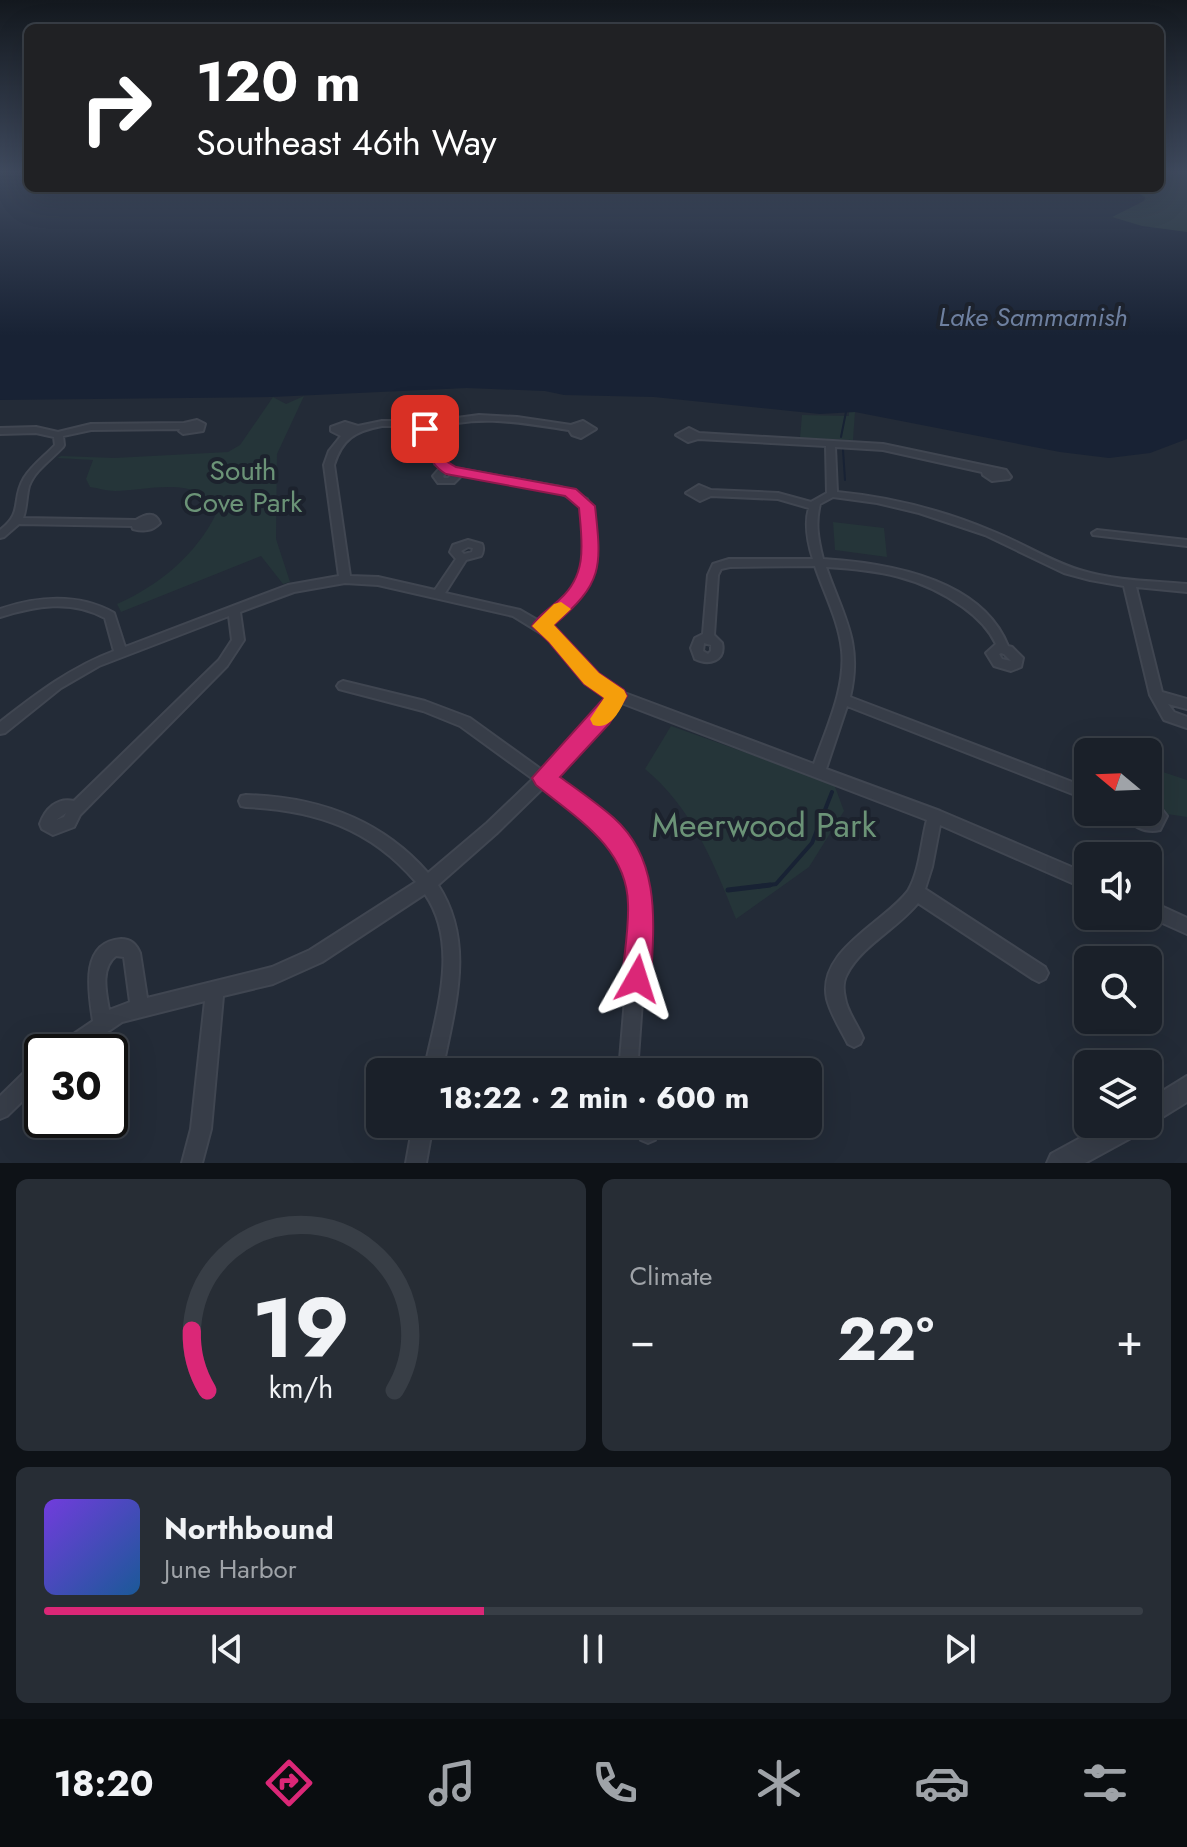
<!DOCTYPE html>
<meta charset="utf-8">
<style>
body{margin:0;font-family:Jost,sans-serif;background:#272d35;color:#f1f3f6;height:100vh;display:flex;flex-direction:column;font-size:30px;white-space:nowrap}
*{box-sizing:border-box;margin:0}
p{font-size:26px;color:#9fa3a8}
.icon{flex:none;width:44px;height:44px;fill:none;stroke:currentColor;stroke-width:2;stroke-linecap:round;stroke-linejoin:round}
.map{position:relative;height:1163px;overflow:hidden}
.panel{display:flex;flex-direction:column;gap:16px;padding:16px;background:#0e1217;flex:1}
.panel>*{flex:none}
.guide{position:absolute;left:24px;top:24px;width:1140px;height:168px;border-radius:12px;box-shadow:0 8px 32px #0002,0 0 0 2px #383e46;background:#202124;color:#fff;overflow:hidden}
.needle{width:52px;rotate:289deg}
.fabs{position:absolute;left:1074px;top:738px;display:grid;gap:16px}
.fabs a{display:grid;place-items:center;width:88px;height:88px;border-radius:12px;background:#1a2029;box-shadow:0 8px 32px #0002,0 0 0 2px #383e46;font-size:40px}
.speed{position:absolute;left:24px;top:1034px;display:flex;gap:16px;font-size:40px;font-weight:700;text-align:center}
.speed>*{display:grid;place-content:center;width:104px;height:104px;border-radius:50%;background:#1a2029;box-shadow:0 8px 32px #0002,0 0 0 2px #383e46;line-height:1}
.speed .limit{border:4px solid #111;border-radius:12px;background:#fff;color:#111}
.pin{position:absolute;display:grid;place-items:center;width:68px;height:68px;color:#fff;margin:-34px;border-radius:16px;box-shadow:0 4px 12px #0006}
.me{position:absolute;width:88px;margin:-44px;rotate:6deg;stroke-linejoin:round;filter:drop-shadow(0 0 6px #0008)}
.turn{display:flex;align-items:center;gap:28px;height:168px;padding:0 40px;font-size:36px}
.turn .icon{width:104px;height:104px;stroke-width:2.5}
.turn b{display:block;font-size:56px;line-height:68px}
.big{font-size:60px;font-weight:700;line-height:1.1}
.panel .card{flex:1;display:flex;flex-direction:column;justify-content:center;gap:12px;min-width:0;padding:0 28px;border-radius:12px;background:#272d35}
.panel .dial{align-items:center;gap:0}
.dial svg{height:208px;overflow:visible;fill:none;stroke:#383e46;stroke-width:7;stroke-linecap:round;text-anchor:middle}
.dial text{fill:#f1f3f6;stroke:none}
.song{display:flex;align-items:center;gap:24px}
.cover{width:96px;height:96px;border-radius:12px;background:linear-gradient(135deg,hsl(260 70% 55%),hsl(210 70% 35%))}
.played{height:8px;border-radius:4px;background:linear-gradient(90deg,#db2777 40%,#383e46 40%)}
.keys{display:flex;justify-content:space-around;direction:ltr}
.heat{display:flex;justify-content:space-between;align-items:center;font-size:44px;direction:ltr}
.panel .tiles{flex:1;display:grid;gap:16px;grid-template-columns:1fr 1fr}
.card:last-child{grid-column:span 2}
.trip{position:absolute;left:366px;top:1058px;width:456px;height:80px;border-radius:12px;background:#1a2029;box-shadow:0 8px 32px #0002,0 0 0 2px #383e46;font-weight:700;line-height:80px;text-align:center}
.menu{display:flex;height:128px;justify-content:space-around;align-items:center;background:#0a0d10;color:#9fa3a8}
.menu .icon{width:56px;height:56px}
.menu .active{color:#db2777}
.menu b{font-size:36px;color:#f1f3f6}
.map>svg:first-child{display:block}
.green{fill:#253539}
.water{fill:#182234}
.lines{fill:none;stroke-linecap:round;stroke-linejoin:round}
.stream-far2{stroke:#182234;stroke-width:2}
.stream-far1{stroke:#182234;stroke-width:4}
.stream{stroke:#182234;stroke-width:5}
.minor-casing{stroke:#404651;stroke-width:4}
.tertiary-casing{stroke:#404651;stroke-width:4}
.minor{fill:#373d48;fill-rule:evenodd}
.tertiary{fill:#373d48;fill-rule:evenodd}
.route{fill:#db2777;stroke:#8e194d;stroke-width:2}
.slow{fill:#f59e0b}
.labels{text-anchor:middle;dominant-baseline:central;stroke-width:8;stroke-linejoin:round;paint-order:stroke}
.far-water-label{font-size:26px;font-style:italic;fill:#6e80a0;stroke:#1c222d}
.park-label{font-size:28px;fill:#6b9377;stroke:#1c222d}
.near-park-label{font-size:34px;fill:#6b9377;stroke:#1c222d}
</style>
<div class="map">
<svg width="1187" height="1163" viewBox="0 0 1187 1163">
<rect width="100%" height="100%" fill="#232b37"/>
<path class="green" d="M1160 173H1187V243L1081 216 1107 188H1160Z
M304 396 277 454 276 539 290 582 283 584 261 556 121 612 117 604C158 586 196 555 216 514 203 473 147 491 115 491 107 491 98 488 90 487L86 479 93 460 57 458 61 456 114 458 228 452 240 445 273 397 286 404Z
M849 412H855L853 440 800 438 802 415 849 416Z
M833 522 884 528 887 557 835 550Z
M671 726 834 784 844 811 809 867 736 919C714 863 692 808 645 769Z
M1148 767 1187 780V817L1167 814 1161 804 1148 797Z"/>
<path class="water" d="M0 173H28V188H1130L1145 197 1144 201 1112 217 1142 226 1187 232V439L1150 453 1109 458 1060 452 855 412 820 414 654 397 564 395 545 391 467 388 271 397 0 400Z"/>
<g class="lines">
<path class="stream-far2" d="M841 437 846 412
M843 450 845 480"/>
<path class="stream-far1" d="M754 887 776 884 812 843 832 792"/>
<path class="stream" d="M728 890 770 885"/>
<g class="minor-casing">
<path id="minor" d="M479 415 517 417 571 425 583 421 596 429 581 438 572 435 569 430C523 423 475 413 431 430L434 434 444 463 454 468 561 487 587 499C594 510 595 523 595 536 598 580 580 599 548 627L560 634 595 676 622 692 814 764C826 729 846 688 842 650 839 621 824 593 815 566L730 567 721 569 718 575 714 635 722 643C726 661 709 666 695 659L691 648 695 638 703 634 708 575 713 564 729 559H813C808 543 804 525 809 508L778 499 711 496 700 501 686 493 699 485 711 490 778 493 811 502 827 493 826 446 698 439 688 442 676 435 689 428 699 433 883 444 1006 470 1011 477 1009 479 992 481 983 475 982 472 883 450 835 447 837 492C890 497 942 510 992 531 1023 543 1051 562 1083 571 1116 581 1152 581 1187 584V592L1136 587 1162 692 1187 699V709L1168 704 1174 712 1187 717V728L1164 720 1150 695 1124 586 1090 580 1064 573 985 535 919 513 877 503 833 497 820 504C815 523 818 540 823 559 887 563 981 578 1008 646L1012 647 1023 658 1021 667 1011 671 994 666 986 653 996 644C989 629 977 617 963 607 919 576 878 570 826 567 843 616 863 642 850 697L1088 788V800L847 706 826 769 940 811 1088 874V890L940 825 932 867 925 889 1045 967 1048 973 1045 979 1039 982 1033 979 918 903C898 928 861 946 847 974 843 981 843 990 845 998 847 1012 858 1025 863 1038L860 1044 854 1047 848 1044C841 1030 831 1015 827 999 820 966 849 943 872 924 884 914 898 904 908 891 920 871 921 842 927 820L619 702 580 751 553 777 597 808 625 838 639 861 649 902 637 1072H619L633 902 624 863 615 848 587 818 544 787 497 833 438 885C476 943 454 1009 442 1072H424C435 1016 461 946 425 894L322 962 273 984 223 996 211 1129 202 1163H182L191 1129 205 1001 122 1022 78 1052H53L56 1046 93 1021C89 993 79 942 121 939 131 939 136 944 140 953L147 998 272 967 310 950 416 882C370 828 314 810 246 807L241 806 239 801 241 796 246 795C317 797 380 818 428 873L487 823 533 779 460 726 423 711 339 689 337 686 339 683 343 681 425 701 470 718 542 770 570 743 609 697 587 682 552 640 513 616 378 585 345 583 294 592 240 612 244 640 227 666 80 815 74 827 53 835 42 829 40 824C45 809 57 797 74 801L219 660 232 640 229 616 99 666 61 688 5 733 0 734V722C36 694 71 667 114 651L105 618C71 599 35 606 0 617V609C39 596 78 593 114 613L125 647 288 585 339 576 324 465 329 451 341 436 331 431V427L345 422 358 426 382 421H397L425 426 442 420ZM382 426H397L422 431 426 435 435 464 440 468 433 476 438 483H454L462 475 558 492 580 503C584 515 585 528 585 541 586 581 568 597 539 621L520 610 445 593 466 560 481 556C483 553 484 547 482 544L468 540 453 545 450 552 456 559 435 590 378 577 350 576 334 465C342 439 355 431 382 426ZM447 472 453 473 448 478H444L443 476ZM468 547 473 548 472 552 464 554 461 551ZM704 643 711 645V651L708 654 703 651ZM1001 653 1004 654 1011 661 1002 659 999 654ZM66 813 64 817 56 820ZM116 956 124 957 130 1002 109 1010C106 993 100 968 116 956Z
M197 420 205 424 203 431 183 434 179 431 180 429 91 430 63 436 64 445 63 447C52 459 35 470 29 486 26 497 27 508 23 518L136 520C145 514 155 511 160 523 152 531 144 532 133 529L132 526 19 524 4 537 0 538V530C24 512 11 500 24 478 32 465 45 456 55 445L54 437 36 433 0 434V428L36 427 58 432 91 424 184 423Z
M1097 530 1187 540V546L1093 535 1092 533Z
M1148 797 1153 798 1167 816 1160 830C1145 834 1129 825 1122 812H1139L1143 815 1151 817 1147 812Z
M1148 900 1187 918V934L1147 916Z
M42 1060V1082L7 1116 0 1119V1096L35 1062Z
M413 1124H433L426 1163H406Z
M633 1124H654L658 1133 655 1140 648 1143 641 1140Z"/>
</g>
<g class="tertiary-casing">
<path id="tertiary" d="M1187 1076V1102L1148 1126 1143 1124 1140 1133 1085 1163H1047L1051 1154 1106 1124H1148V1100Z"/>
</g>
<use href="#minor" class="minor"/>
<use href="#tertiary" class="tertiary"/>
</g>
<linearGradient id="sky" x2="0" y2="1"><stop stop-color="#13181e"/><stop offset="0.51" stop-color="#3f4a5e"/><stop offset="1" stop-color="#3f4a5e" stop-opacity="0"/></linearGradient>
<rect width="1187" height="336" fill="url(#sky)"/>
<path class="route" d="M425 425 438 434 446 461 456 467 576 489 595 506C602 568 603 583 554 625L599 673 624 690 627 696 609 724 560 777C578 790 597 803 614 818 661 860 654 923 651 979L647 989 637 993 627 989 622 979C624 955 629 929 628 904 627 847 575 817 536 785L532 778 604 698 584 684 549 642 532 626C538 615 551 608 560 599 588 574 582 542 579 508L565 496 446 474C424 461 432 446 418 429Z"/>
<path class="slow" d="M561 602 571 609 554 625 599 673 624 690 627 696C620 710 611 731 593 725L590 719 604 698 584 684 549 642 532 626 554 604Z"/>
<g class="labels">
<g class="far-water-label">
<text x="1033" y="317">Lake Sammamish</text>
</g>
<g class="park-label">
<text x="243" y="470">South<tspan x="243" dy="32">Cove Park</tspan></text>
</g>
<g class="near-park-label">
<text x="764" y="825">Meerwood Park</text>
</g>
</g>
</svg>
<div class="fabs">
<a><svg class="needle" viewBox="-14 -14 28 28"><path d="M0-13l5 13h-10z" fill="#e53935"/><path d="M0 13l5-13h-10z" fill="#9fa3a8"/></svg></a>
<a><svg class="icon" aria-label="sound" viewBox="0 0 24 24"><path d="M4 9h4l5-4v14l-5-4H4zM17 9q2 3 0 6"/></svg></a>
<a><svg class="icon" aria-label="search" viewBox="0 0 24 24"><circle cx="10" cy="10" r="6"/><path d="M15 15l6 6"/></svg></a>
<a><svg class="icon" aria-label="layers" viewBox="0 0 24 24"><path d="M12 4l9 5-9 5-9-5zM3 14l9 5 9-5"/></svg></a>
</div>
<div class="speed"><div class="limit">30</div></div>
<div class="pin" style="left:425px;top:429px;background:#d93025"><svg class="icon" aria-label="arrive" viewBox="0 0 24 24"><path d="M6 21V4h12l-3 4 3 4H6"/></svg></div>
<svg class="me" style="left:637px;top:979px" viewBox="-20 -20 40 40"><path d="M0-17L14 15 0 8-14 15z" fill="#db2777" stroke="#fff" stroke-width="4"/></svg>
<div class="trip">18:22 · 2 min · 600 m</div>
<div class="guide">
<div class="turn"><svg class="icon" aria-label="right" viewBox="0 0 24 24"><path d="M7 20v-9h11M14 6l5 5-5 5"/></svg><div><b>120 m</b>Southeast 46th Way</div></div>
</div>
</div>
<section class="panel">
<div class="tiles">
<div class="card dial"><svg viewBox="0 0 100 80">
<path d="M14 69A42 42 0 1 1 86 69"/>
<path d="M14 69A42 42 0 0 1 8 46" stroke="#db2777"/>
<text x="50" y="56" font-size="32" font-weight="700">19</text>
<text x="50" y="72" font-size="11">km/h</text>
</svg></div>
<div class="card"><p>Climate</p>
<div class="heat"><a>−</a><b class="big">22°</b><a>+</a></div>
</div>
<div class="card">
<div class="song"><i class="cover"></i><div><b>Northbound</b><p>June Harbor</p></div></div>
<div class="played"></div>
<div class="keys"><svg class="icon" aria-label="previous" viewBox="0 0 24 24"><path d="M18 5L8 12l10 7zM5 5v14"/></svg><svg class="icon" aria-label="pause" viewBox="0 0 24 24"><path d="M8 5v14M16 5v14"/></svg><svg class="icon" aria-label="next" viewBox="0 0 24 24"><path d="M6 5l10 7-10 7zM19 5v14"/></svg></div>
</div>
</div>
</section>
<nav class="menu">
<b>18:20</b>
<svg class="icon active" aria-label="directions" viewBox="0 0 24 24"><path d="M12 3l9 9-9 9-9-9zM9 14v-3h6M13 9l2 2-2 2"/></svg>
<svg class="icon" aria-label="music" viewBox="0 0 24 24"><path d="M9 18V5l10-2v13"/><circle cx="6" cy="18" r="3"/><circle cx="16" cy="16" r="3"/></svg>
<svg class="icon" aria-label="phone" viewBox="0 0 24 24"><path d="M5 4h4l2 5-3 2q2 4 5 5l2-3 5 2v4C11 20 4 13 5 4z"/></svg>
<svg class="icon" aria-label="climate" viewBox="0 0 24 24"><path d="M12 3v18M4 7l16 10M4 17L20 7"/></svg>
<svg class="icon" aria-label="car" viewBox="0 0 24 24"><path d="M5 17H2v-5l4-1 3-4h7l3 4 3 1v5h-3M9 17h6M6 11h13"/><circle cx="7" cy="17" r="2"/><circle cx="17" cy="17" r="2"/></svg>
<svg class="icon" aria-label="filters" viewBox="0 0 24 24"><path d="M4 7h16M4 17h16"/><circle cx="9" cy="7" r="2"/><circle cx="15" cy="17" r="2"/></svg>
</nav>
